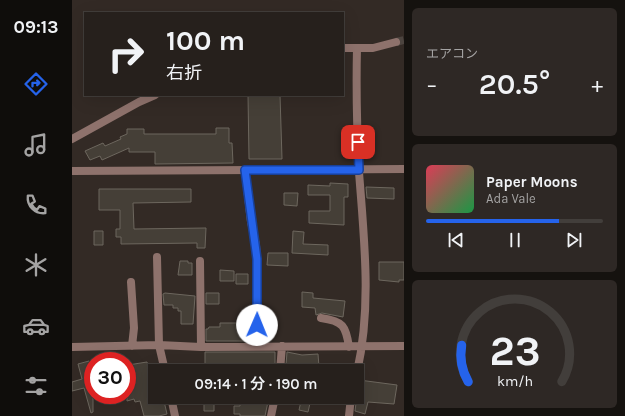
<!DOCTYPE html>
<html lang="ja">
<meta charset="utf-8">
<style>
body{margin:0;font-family:Karla,"Noto Sans JP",sans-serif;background:#2e2825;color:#f1f3f6;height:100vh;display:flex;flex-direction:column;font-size:15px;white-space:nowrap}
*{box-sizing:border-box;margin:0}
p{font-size:13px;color:#a4a3a3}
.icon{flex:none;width:22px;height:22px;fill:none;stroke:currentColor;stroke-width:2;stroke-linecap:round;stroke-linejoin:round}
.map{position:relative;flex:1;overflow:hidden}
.panel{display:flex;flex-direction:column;gap:8px;padding:8px;background:#15120f;width:221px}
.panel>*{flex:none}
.hud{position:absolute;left:12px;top:12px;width:260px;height:84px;border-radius:0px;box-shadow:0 4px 16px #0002,0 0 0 1px #423e3b;background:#26201c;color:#f1f3f6;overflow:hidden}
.speed{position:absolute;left:12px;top:352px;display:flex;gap:8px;font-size:20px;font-weight:700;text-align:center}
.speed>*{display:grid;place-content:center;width:52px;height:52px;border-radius:50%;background:#26201c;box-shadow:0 4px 16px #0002,0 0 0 1px #423e3b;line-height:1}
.speed .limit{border:6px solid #d22;background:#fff;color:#111}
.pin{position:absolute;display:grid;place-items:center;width:34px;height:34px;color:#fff;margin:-17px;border-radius:8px;box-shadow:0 2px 6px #0006}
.me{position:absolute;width:44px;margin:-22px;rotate:1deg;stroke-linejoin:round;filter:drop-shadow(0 0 3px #0008)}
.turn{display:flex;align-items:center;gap:14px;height:84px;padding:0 16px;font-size:18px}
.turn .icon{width:52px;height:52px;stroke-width:2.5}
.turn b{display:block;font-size:28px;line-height:34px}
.big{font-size:30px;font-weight:600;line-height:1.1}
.panel .widget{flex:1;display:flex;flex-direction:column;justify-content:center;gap:6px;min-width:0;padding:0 14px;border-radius:6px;background:#2e2825}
.panel .dial{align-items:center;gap:0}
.dial svg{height:104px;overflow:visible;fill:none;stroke:#423e3b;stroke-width:7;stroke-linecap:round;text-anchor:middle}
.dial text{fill:#f1f3f6;stroke:none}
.song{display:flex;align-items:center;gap:12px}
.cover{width:48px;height:48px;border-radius:6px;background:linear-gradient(135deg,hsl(350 70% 55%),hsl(140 70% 35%))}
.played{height:4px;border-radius:2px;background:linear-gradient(90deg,#2563eb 75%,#423e3b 75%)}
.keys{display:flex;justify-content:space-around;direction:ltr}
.heat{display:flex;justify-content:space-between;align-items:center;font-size:22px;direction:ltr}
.trip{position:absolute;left:76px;top:364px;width:216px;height:40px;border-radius:0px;background:#26201c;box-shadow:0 4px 16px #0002,0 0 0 1px #423e3b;font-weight:600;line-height:40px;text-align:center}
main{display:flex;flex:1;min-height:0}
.dock{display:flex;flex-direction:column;width:72px;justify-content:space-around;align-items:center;background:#0f0d0b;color:#a4a3a3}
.dock .icon{width:28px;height:28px}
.dock .current{color:#2563eb}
.dock b{font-size:18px;color:#f1f3f6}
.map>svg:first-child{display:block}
.building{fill:#453f37;stroke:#6d675e}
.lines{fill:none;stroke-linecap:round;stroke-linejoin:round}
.street-tunnel{stroke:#4c443f;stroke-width:8;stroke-dasharray:8 4;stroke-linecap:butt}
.street{stroke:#8e726c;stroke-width:8}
.route-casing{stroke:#184099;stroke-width:10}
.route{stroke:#2563eb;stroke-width:7}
</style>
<main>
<nav class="dock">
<b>09:13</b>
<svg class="icon current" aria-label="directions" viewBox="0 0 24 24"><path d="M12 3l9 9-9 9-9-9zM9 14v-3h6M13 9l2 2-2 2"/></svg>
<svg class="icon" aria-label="music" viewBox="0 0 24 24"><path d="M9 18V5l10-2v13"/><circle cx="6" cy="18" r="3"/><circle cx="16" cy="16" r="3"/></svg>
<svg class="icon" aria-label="phone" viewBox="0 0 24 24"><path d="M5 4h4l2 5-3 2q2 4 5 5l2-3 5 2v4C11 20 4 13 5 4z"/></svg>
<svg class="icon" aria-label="climate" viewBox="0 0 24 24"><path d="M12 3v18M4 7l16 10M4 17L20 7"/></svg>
<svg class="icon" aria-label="car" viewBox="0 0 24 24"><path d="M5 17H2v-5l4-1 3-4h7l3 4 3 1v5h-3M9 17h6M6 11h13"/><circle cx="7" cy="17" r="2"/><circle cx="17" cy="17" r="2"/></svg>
<svg class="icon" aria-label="filters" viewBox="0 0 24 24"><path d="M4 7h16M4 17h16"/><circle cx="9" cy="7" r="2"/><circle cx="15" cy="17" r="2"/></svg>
</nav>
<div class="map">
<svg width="332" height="416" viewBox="0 0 332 416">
<rect width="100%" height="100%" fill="#332a25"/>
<path class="building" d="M176 95H208L210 159H177Z
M144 128H157V143H160L161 163 83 164V152H57V148L30 160 28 156 18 160 13 151 31 143 33 146 49 139 48 137 55 134V129H72V134H144Z
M258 183 276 184V197H272V225L237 223V211H258V195H236V185L258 186Z
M294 187 322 188V199L295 198Z
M27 189H119V202L61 203 62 229 134 228 133 248H125V243L49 244V237H44V229H48V210H27Z
M212 193H226L225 206 212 205Z
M22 231H31V245H22Z
M221 231 232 232 231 244 256 245V255L220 253Z
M196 253H216V266L195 265Z
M108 261H116V263H120V275H106Z
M307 262H332V280H327V282L307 280Z
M148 270 162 271V281H148Z
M164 274H176V284H164Z
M230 292 241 293V298L273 301 271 317 250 313 244 315 243 308 230 307Z
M93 293 123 296 121 324H109V311H106V308H101V305H92L91 294Z
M134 293H147V304H134Z
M148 323H175V341H134V329H136L137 327H148Z
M133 352H203V371H133Z
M215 352 230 355 246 354 247 367 223 368 222 367 214 365Z
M17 361 21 374V412L19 413 12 388 0 391V382L10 379 6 364Z
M75 362 79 378 83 377V397H91L95 414 87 416H72L68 401 63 402 62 399 55 401V384L60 383 56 365Z
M287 380 325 385 322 404 296 402 293 414 283 411Z
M132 397H142V411H132Z
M168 397H197L193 416H168V414H162V406H168Z
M230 397 239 399 236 412 227 410Z"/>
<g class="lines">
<path class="street-tunnel" d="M324 42 332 40"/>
<path class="street" d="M271 48H301L324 42
M0 139 67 102 83 95
M173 170 179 222 184 245 186 272 184 346
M0 171 332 169
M128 261 129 347
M59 282 62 328 60 346
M249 318C271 321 274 326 277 347
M0 347 87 345 85 257
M93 371 87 345 129 347 332 346
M208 371 210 346
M285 372C300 307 292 238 287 172 285 131 284 89 285 48
M99 397 103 416
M199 416 203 397
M277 416 279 397"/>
</g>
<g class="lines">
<g class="route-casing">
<path id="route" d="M185 325V259L173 170H287L286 142"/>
</g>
<use href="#route" class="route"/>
</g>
</svg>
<div class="speed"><div class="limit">30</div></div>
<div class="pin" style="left:286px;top:142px;background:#d93025"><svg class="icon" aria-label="arrive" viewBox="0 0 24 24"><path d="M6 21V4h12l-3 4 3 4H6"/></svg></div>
<svg class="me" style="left:185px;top:325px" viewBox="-20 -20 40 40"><circle r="19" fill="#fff"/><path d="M0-13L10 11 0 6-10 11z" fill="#2563eb"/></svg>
<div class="trip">09:14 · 1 分 · 190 m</div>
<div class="hud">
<div class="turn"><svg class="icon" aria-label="right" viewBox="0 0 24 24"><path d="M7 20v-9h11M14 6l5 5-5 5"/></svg><div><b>100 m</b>右折</div></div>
</div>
</div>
<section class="panel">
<div class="widget"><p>エアコン</p>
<div class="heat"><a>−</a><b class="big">20.5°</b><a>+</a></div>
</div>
<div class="widget">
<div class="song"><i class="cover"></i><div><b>Paper Moons</b><p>Ada Vale</p></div></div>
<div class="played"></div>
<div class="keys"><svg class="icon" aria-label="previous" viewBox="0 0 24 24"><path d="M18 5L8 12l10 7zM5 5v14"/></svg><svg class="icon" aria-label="pause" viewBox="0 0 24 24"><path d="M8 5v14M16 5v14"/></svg><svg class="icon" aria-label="next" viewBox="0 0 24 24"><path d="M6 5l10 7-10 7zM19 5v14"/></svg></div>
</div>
<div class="widget dial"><svg viewBox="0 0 100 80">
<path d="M14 69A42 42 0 1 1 86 69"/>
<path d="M14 69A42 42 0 0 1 9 41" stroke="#2563eb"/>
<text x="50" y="56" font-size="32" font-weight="700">23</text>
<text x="50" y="72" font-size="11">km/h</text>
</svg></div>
</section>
</main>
